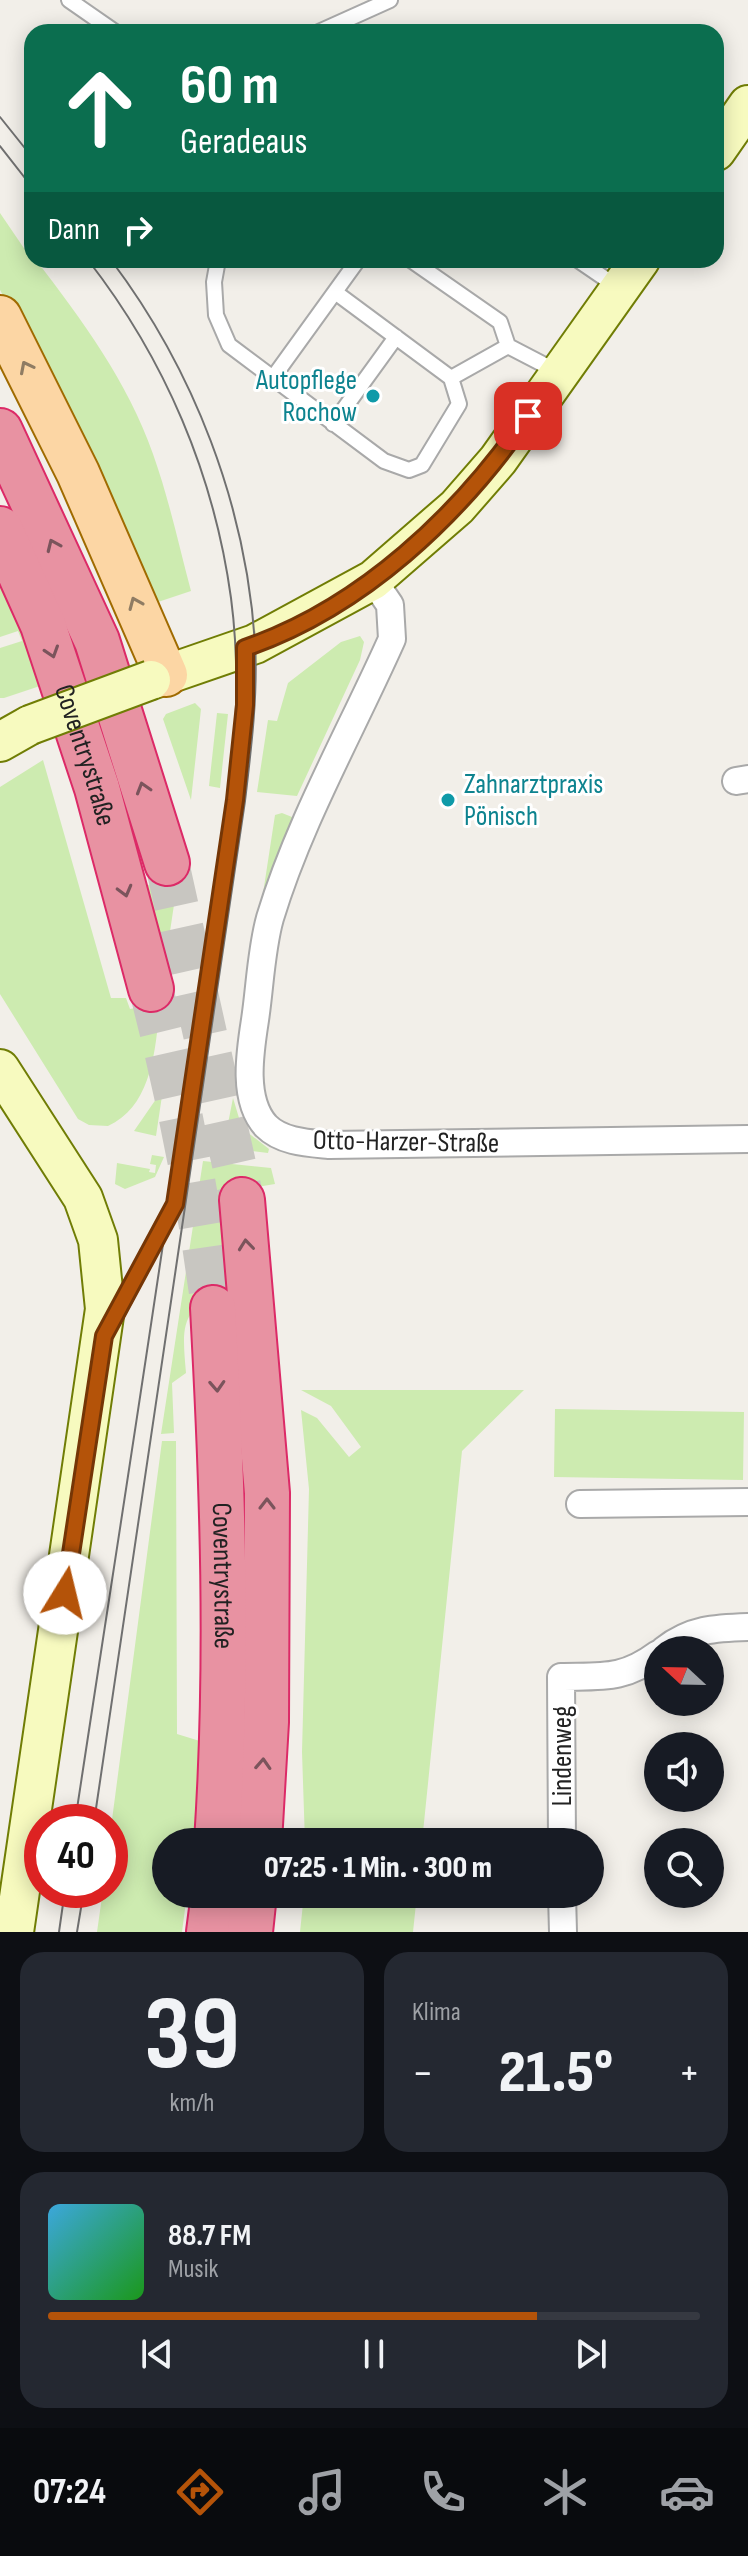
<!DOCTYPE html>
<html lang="de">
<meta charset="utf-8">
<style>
body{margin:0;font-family:"Sofia Sans Condensed",sans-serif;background:#242831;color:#f1f3f6;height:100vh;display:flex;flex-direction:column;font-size:30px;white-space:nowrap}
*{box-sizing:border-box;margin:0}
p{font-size:26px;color:#9ea1a6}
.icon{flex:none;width:44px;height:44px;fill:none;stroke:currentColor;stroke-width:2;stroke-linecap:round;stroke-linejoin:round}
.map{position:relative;height:1932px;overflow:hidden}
.side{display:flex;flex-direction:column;gap:20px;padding:20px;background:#0d0f14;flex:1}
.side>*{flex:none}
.guide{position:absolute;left:24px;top:24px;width:700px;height:244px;border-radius:24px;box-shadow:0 4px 20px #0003;background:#0b6e4f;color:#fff;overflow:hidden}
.needle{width:52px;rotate:292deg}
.buttons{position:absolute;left:644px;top:1636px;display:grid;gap:16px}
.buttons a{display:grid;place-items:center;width:80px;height:80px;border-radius:50%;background:#171b24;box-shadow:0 4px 20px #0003;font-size:40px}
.speed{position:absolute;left:24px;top:1804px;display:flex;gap:16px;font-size:40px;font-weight:700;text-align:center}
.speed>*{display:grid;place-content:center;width:104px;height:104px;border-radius:50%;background:#171b24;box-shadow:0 4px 20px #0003;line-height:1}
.speed .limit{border:12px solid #d22;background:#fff;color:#111}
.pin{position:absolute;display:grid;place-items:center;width:68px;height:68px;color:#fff;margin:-34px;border-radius:16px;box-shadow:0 4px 12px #0006}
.me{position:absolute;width:88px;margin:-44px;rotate:9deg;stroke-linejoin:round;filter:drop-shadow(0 0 6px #0008)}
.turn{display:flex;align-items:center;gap:28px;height:168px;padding:0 24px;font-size:36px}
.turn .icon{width:104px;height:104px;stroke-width:2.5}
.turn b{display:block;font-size:56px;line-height:68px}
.then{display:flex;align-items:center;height:76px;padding:0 24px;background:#0003;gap:16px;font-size:30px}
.big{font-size:60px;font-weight:800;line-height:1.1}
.side .card{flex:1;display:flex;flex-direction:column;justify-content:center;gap:12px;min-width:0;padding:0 28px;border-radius:24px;background:#242831}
.side .dial{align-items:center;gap:0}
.dial b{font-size:104px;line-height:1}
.song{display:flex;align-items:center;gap:24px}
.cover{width:96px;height:96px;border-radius:12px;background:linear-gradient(135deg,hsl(200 70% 55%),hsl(120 70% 35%))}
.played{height:8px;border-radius:4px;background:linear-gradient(90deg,#b45309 75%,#363941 75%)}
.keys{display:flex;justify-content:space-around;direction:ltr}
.heat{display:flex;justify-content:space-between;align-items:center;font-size:44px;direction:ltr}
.side .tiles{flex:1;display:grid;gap:20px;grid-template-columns:1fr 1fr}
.card:last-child{grid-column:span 2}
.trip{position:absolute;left:152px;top:1828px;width:452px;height:80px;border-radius:40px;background:#171b24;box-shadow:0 4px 20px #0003;font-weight:800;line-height:80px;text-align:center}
.tabs{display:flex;height:128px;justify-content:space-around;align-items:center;background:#090b0e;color:#9ea1a6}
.tabs .icon{width:56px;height:56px}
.tabs .current{color:#b45309}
.tabs b{font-size:36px;color:#f1f3f6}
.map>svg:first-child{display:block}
.grass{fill:#cdebb0}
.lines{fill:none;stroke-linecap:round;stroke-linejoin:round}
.highway-tunnel{stroke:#c8c6c1;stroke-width:44;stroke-dasharray:44 22;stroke-linecap:butt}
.lane-casing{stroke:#a9a9a9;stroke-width:18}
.street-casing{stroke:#a9a9a9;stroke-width:30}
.secondary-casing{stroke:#707d05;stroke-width:42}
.primary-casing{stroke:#a06b00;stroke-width:46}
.highway-casing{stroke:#dc2a67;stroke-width:48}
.lane{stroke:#fff;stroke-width:14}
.street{stroke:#fff;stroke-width:26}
.secondary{stroke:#f7fabf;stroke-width:38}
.primary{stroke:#fcd6a4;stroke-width:42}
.highway{stroke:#e892a2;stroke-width:44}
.tram{stroke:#707070;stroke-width:2}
.secondary-bridge-casing{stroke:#707d05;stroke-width:42;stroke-linecap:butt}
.secondary-bridge{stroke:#f7fabf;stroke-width:38}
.oneway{stroke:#8f7c63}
.oneway2{stroke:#7b545c}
.route-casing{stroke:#753606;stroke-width:20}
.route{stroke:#b45309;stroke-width:14}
.culture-dot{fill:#0f9aa8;stroke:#fff;stroke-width:3}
.labels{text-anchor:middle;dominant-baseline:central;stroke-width:6;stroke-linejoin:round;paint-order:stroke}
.culture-label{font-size:28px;fill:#0d838f;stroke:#fff;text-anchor:end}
.street-label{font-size:28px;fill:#222;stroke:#fff}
</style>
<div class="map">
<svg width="748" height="1932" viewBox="0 0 748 1932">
<rect width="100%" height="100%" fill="#f2efe9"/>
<path class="grass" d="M0 213 32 260H36C82 320 128 382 153 454 169 499 179 546 191 591L152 604 59 400 0 290Z
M0 580 46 684 4 698H0V648L22 641 18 631 0 637Z
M360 636 364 642 360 660 297 796 257 792 268 720 277 721 288 683 341 642Z
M195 703 201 709 191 800 163 719 166 714Z
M217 713 228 714 220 788 209 786Z
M43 760 111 998H126L130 1009 140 1007 162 983C156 1030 159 1103 108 1126L89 1125 78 1119 0 994V787Z
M282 813 297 819 262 900 275 815Z
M182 851 165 965 144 887 157 881Z
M163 1089 156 1136 134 1131Z
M233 1098 242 1128 269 1149 268 1153 228 1148 224 1144Z
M152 1155 164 1157 155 1177 125 1189 115 1184 117 1163 150 1169 149 1172 155 1173 156 1165 150 1164Z
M203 1161 271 1168 275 1184 239 1190 223 1209 221 1220 230 1291C179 1307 182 1326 186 1373L172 1383 174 1433 161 1434Z
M301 1390H524L462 1451 422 1842H305L302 1752 309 1489 301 1410 317 1418 349 1457 361 1447 331 1406Z
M555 1409 744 1412 743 1480 554 1477Z
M162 1441H176L177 1734 203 1742 193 1842H166V1894H187L182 1932H97L103 1890H110V1835Z
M304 1894H417L413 1932H300Z"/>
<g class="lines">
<path class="highway-tunnel" d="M167 863 242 1200
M151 989C178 1095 199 1200 213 1308"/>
<g class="lane-casing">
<path id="lane" d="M69 0 115 32
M319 32 390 0
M218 260 214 282 216 315 229 345 384 461 409 470 422 465 459 404 451 378 335 292
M411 260 500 322 508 346 558 372
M578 260 619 288
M451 378 508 346
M272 379 358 260
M333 424 396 337
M116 1315 175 1204 235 800 245 705V648"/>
</g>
<g class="street-casing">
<path id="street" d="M373 580 390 605 392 639C351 731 299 822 270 918 261 950 260 987 255 1020 250 1052 242 1100 266 1126 282 1142 308 1143 329 1145L748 1139
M736 781 748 779
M580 1504 748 1502
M664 1650C691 1629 715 1628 748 1627
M562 1842 561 1677C603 1676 623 1680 658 1654
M562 1894 563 1932"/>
</g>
<g class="secondary-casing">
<path id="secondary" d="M716 151 748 105
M151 680 255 644 373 580 457 507 498 460 640 260
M0 742 30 725
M0 1069 83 1198 98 1240 105 1309 14 1932"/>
</g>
<g class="primary-casing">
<path id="primary" d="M0 317 78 473 166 675"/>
</g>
<g class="highway-casing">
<g id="highway">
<path d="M0 431 97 641 167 863"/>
<path id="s1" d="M0 529 43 625 97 788 151 989"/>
<path d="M242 1200 267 1493 266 1722 259 1842"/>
<path id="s2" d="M213 1308C223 1488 229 1662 217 1842"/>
<path d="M209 1932 214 1894"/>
<path d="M250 1932 254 1894"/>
</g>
</g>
<use href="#lane" class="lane"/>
<use href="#street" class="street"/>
<use href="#secondary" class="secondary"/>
<use href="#primary" class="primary"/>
<use href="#highway" class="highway"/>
<path class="tram" d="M0 117 32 157
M0 146 32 187
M75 1822C115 1558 157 1295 194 1031 214 890 250 741 231 598 214 474 165 359 88 260
M94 1822 245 801C251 750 258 695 255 643 246 505 194 370 111 260
M59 1932 65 1890
M77 1932 84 1890"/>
<g class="secondary-bridge-casing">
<path id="secondary-bridge" d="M30 725 151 680"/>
</g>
<use href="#secondary-bridge" class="secondary-bridge"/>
</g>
<defs><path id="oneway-chevron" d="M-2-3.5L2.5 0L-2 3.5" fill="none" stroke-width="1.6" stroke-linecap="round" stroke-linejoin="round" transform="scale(2)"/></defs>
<g class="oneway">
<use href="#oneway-chevron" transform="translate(26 367) rotate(-117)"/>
<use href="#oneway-chevron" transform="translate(135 603) rotate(-113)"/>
</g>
<g class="oneway2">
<use href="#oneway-chevron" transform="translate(53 545) rotate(-114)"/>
<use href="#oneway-chevron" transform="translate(52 652) rotate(72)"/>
<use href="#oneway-chevron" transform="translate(143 788) rotate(-107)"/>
<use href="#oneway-chevron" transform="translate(125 891) rotate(75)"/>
<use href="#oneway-chevron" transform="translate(246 1245) rotate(-96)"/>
<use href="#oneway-chevron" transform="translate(217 1386) rotate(87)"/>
<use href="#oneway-chevron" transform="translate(267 1504) rotate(-90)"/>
<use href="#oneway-chevron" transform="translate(263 1764) rotate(-87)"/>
</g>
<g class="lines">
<g class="route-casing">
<path id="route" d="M65 1593 104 1336 175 1204 235 800 245 705V648C362 608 460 515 528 416"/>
</g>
<use href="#route" class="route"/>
</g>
<g class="culture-dot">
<circle cx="373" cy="396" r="8"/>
<circle cx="448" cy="800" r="8"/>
</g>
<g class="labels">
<g class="culture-label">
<text x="357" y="380">Autopflege<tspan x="357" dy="32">Rochow</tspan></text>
<text x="464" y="784" text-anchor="start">Zahnarztpraxis<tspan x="464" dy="32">Pönisch</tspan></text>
</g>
<g class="street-label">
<text stroke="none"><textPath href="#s1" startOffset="242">Coventrystraße</textPath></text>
<text transform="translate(406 1142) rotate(1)">Otto-Harzer-Straße</text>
<text stroke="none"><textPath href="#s2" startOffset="268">Coventrystraße</textPath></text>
<text transform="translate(562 1756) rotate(-90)">Lindenweg</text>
</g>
</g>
</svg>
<div class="buttons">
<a><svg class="needle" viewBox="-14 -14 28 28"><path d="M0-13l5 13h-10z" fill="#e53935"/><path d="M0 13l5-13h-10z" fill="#9ea1a6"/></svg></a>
<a><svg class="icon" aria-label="sound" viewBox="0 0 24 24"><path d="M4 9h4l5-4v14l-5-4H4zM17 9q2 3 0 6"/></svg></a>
<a><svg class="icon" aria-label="search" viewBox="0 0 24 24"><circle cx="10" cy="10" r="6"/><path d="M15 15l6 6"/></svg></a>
</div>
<div class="speed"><div class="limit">40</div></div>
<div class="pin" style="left:528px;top:416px;background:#d93025"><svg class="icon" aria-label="arrive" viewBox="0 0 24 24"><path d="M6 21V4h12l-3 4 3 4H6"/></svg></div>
<svg class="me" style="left:65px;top:1593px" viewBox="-20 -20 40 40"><circle r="19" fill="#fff"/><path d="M0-13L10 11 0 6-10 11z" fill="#b45309"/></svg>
<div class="trip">07:25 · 1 Min. · 300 m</div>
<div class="guide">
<div class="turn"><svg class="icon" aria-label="ahead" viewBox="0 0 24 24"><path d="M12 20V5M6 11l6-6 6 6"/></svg><div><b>60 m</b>Geradeaus</div></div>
<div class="then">Dann<svg class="icon" aria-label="right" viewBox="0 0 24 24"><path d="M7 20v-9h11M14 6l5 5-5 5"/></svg></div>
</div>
</div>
<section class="side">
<div class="tiles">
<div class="card dial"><b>39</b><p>km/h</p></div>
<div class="card"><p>Klima</p>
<div class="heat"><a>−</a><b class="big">21.5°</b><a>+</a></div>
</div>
<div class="card">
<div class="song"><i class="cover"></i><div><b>88.7 FM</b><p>Musik</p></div></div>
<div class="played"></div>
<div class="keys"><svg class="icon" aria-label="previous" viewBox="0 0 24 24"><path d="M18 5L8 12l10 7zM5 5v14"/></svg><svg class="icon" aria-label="pause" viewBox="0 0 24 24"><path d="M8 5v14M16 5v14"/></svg><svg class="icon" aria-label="next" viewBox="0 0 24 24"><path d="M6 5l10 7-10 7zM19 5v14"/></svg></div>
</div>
</div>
</section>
<nav class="tabs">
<b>07:24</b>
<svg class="icon current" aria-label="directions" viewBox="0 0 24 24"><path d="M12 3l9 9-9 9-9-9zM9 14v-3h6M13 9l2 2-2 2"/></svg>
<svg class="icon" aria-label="music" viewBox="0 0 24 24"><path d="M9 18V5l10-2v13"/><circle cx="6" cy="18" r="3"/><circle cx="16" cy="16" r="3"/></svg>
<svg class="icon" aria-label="phone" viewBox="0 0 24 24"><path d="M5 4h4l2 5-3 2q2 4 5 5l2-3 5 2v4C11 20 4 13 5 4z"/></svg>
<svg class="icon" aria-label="climate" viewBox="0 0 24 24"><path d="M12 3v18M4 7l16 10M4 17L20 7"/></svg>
<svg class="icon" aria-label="car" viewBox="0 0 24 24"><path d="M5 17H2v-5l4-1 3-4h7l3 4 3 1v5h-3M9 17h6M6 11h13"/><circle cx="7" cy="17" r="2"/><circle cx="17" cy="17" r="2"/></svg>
</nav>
